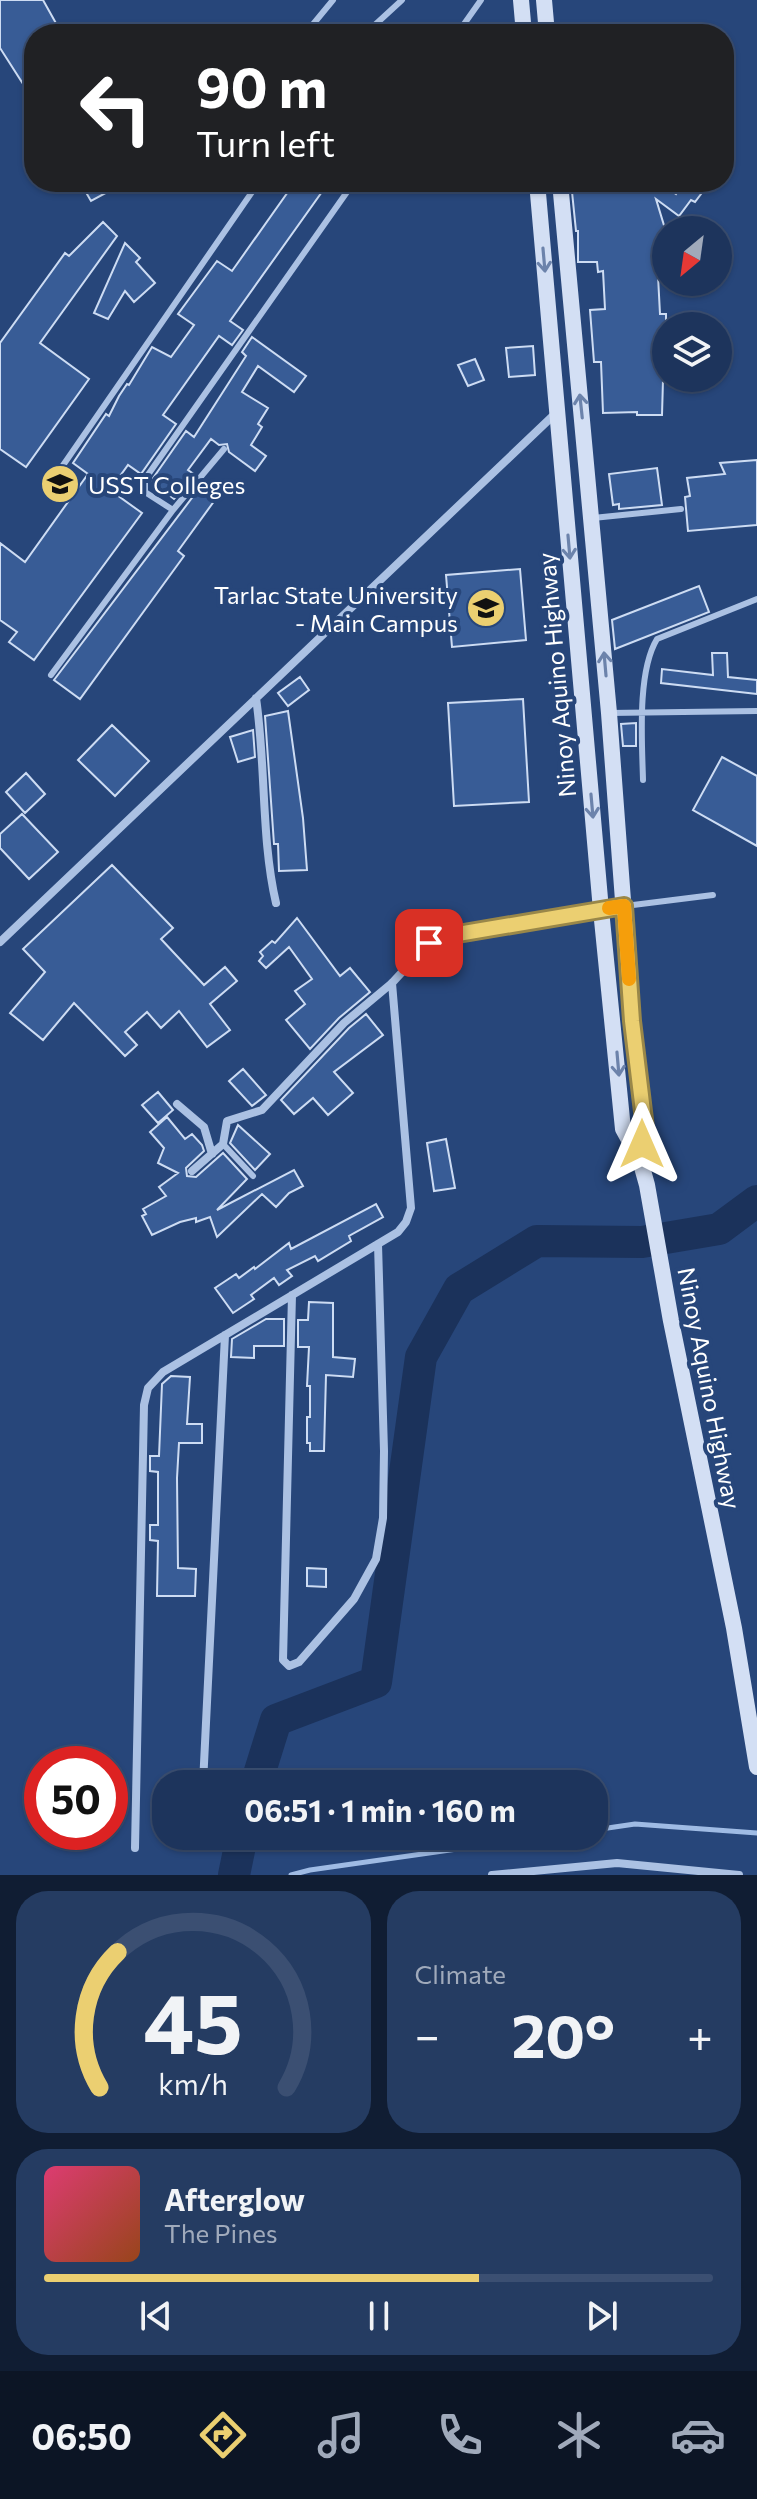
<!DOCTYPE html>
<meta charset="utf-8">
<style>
body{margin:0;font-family:Commissioner,sans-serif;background:#253c62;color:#f1f3f6;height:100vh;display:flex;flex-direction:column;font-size:30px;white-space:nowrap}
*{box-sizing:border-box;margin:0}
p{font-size:26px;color:#a0aabb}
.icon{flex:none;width:44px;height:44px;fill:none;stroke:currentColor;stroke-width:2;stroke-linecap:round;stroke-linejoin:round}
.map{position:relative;height:1875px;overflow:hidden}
.panel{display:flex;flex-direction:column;gap:16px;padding:16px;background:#101d33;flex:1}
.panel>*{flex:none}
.guide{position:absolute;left:24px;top:24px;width:710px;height:168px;border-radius:32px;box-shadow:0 2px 6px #0004,0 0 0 2px #3b4f72;background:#202124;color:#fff;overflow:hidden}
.needle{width:52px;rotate:209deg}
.tools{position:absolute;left:652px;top:216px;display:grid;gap:16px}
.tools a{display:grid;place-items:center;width:80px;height:80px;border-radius:50%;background:#1d345c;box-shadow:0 2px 6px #0004,0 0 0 2px #3b4f72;font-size:40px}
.speed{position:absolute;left:24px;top:1746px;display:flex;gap:16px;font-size:40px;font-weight:700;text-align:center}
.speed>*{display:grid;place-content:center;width:104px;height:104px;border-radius:50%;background:#1d345c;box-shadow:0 2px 6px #0004,0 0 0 2px #3b4f72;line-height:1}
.speed .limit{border:12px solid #d22;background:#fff;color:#111}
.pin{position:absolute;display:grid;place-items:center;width:68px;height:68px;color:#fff;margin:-34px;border-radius:16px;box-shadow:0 4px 12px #0006}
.me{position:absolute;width:88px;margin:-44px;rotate:0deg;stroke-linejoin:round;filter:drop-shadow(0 0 6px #0008)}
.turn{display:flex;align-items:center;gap:28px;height:168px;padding:0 40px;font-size:36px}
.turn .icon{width:104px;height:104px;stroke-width:2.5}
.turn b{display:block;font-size:56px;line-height:68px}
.big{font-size:60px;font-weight:700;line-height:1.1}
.panel .card{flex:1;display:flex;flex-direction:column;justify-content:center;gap:12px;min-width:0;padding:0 28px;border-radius:32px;background:#253c62}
.panel .dial{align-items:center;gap:0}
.dial svg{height:208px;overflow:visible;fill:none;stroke:#3b4f72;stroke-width:7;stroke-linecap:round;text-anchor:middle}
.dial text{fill:#f1f3f6;stroke:none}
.song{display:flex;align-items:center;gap:24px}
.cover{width:96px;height:96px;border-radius:12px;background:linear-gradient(135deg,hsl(340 70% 55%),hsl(20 70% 35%))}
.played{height:8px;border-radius:4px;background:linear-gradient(90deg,#ebcf71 65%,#3b4f72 65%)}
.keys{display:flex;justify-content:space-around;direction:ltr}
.heat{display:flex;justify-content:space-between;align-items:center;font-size:44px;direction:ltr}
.panel .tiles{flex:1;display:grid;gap:16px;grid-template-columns:1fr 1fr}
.card:last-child{grid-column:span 2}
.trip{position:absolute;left:152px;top:1770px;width:456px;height:80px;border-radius:32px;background:#1d345c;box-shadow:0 2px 6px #0004,0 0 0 2px #3b4f72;font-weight:700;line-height:80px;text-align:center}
.dock{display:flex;height:128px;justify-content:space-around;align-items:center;background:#0c1525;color:#a0aabb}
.dock .icon{width:56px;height:56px}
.dock .active{color:#ebcf71}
.dock b{font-size:36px;color:#f1f3f6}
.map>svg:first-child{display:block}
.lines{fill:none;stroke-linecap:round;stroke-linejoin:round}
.stream{stroke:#9fbbe4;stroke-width:5}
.river{stroke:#1b325b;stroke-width:32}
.building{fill:#385c96;stroke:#cddcf3;stroke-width:2}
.lane{stroke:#abc1e3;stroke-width:6}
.street{stroke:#abc1e3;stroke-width:8}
.secondary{stroke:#d3dff4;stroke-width:16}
.oneway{stroke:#6c83ab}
.route-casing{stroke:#998749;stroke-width:20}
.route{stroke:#ebcf71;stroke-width:14}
.slow{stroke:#f59e0b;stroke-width:14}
.labels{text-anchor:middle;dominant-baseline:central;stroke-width:8;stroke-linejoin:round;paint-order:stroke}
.poi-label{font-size:24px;fill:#fff;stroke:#27467a;text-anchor:start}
.street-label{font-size:24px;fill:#fff;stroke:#27467a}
</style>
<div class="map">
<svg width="757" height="1875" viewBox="0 0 757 1875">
<rect width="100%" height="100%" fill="#27467a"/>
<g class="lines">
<path class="stream" d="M594 1830 635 1824 757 1833
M291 1875 310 1870 549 1836"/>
<path class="river" d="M256 1784 276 1720 376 1682 421 1357 459 1289 537 1241 642 1242 719 1229 757 1201
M234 1875 242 1836"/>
</g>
<path class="building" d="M0 0H43L62 34H34V101L0 48Z
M80 182H126L91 201Z
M295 182H329L230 321 243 330 232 345 219 336 163 415 176 424 141 474 128 465 110 490 142 513 34 660 9 642 17 632 0 620V543L25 562 88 474 73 463 106 414 109 416 119 396 127 384 129 385 152 347 171 357 194 325 178 314 217 261 232 271Z
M571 182H659L676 194 684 182H692L704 190 695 202 691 200 679 216 656 199 666 232V276H658L660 314H666V380H663L662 415H637V412L603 413 601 362H594L590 310 605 309 603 271 598 272 597 262H578V231H576Z
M103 222 117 236 40 343 89 379 26 467 0 449V343L65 253 69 256Z
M125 243 140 258 136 262 155 283 134 302 125 291 108 319 94 313Z
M252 337 306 376 294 392 258 366 242 392 268 408 258 424 262 427 251 445 266 456 255 471 229 452 227 444 219 445 211 439 188 470 195 475 174 499 151 481 186 431 194 437 246 356 242 352Z
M533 346 535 375 509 377 506 348Z
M475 359 484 380 468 386 458 365Z
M757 460V525L688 531 685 497 690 496 687 478 725 474 720 463Z
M657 468 662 505 619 509V504L613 505 609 474Z
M204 482 220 493 178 551 184 556 80 699 54 680Z
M520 569 526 640 452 647 446 575Z
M699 586 709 612 615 649 612 620Z
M712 653H727L728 677 757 680V694L661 683 662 669 713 675Z
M300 677 309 690 288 706 278 693Z
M523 699 529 802 454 806 448 703Z
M288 711 303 818 307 870 279 871 278 844H274L265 716Z
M636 723V746H623L621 724Z
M112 725 149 761 115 796 78 760Z
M253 730 255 757 238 762 230 737Z
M722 757 757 776V846L693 810Z
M26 773 45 794 25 813 6 792Z
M22 814 58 852 29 879 0 848V834Z
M112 865 173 928 161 939 204 985 225 967 237 981 210 1004 230 1030 207 1047 179 1011 161 1028 147 1012 125 1032 137 1045 125 1056 74 1003 43 1040 10 1013 45 972 23 949Z
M297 918 340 976 350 968 370 992 339 1018 310 1049 286 1020 305 1004 295 991 312 979 289 947 266 968 259 961 263 956 260 952 272 941 275 943Z
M366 1014 383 1035 334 1072 353 1093 328 1115 313 1098 294 1114 281 1100 349 1028Z
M243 1069 266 1095 252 1106 229 1081Z
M158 1092 173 1110 158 1123 142 1105Z
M167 1117 185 1139 192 1134 202 1145 204 1151 186 1168 187 1176 196 1177 223 1153 247 1179 217 1210 294 1170 303 1186 289 1193 276 1207 262 1194 217 1237 210 1217 196 1222V1218L180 1222 152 1235 142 1216 146 1214 143 1209 166 1196 159 1187 178 1173 158 1163 164 1148 150 1132Z
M238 1125 270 1154 255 1170 230 1143Z
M446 1139 455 1188 434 1191 427 1143Z
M376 1204 383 1217 349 1236 351 1241 318 1261 315 1256 287 1270 292 1276 279 1285 274 1278 251 1295 254 1299 233 1313 215 1288 236 1274 239 1278 254 1267 255 1269 289 1243 291 1249Z
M309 1302 333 1303V1357L355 1359 353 1377 326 1375 324 1451H310V1443H307V1417H310V1386H307L309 1347H298V1320H308Z
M266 1319H284V1346H254V1358L231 1357 232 1339Z
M171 1376 190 1377 187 1424H202V1443H179L177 1478 178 1568 196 1569 195 1596H157L158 1541 150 1540V1525H158V1472L150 1471V1456H159L162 1384Z
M307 1568 326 1569V1587L307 1586Z"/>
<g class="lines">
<path class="lane" d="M305 34 333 0
M365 34 402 0
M457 34 481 0
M174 187 179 182
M48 487 259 182
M173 510 145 492V479L354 182
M593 518 681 509
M51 675 173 510 224 449
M609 713 757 711
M643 780C642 741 637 672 657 639L757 599
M625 906 713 895
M223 1144 253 1176"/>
<path class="street" d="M256 698C266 765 261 839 276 903
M0 942 557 412
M177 1104 204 1127 212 1154
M192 1171 223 1144 227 1121 262 1110 344 1023 392 983 429 943 446 936 623 906
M292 1295 283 1660 289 1666 299 1662 354 1599 376 1559 383 1518 384 1451 378 1244
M203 1784 225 1335
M135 1848 144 1405 148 1388 163 1372 398 1232 406 1222 411 1208 392 983
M492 1875 617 1863 739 1875"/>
<path class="secondary" d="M521 0 524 34
M544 0 547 34
M537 182 601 910 623 1129 640 1160 647 1185 671 1321 734 1628 757 1767
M560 182 609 713 632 1021 645 1128 640 1160"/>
</g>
<defs><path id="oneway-shaft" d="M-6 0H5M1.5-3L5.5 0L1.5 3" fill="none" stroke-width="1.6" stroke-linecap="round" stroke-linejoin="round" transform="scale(2)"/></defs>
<g class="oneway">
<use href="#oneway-shaft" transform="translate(544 260) rotate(85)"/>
<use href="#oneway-shaft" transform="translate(581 406) rotate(-96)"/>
<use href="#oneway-shaft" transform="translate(569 547) rotate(85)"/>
<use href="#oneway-shaft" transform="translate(605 664) rotate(-95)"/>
<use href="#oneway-shaft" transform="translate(592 806) rotate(85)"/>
<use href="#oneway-shaft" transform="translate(618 1064) rotate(85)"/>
</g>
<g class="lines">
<g class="route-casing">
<path id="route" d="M429 943 446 936 624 906 632 1021 645 1128 642 1144"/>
</g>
<use href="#route" class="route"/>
<path class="slow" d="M609 908 624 906 629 979"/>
</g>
<defs>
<g id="university-disc" transform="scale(2)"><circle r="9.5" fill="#ebcf71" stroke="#27467a"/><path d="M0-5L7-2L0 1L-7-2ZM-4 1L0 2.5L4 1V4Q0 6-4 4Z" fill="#111"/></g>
</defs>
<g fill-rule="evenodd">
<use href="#university-disc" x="60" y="484"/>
<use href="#university-disc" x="486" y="608"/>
</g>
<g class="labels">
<g class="poi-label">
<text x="88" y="484">USST Colleges</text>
<text x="458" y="594" text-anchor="end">Tarlac State University<tspan x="458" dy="28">- Main Campus</tspan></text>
</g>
<g class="street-label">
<text transform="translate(556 675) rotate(-95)">Ninoy Aquino Highway</text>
<text transform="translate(710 1388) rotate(79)">Ninoy Aquino Highway</text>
</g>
</g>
</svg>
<div class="tools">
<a><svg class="needle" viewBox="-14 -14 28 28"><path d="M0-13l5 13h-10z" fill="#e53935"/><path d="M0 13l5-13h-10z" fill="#a0aabb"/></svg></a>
<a><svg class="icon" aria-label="layers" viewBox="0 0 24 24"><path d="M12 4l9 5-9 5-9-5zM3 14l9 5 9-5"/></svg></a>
</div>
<div class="speed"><div class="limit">50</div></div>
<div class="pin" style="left:429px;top:943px;background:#d93025"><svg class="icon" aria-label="arrive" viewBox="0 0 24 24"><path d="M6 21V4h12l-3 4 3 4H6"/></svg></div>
<svg class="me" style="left:642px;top:1144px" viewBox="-20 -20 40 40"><path d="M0-17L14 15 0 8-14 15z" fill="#ebcf71" stroke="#fff" stroke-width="4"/></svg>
<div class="trip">06:51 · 1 min · 160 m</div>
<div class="guide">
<div class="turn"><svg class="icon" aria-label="left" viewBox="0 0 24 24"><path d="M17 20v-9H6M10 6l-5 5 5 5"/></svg><div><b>90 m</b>Turn left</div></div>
</div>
</div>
<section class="panel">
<div class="tiles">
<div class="card dial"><svg viewBox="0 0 100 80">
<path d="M14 69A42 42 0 1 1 86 69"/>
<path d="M14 69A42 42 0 0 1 21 17" stroke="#ebcf71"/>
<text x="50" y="56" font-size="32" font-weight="700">45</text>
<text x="50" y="72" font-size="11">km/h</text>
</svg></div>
<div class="card"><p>Climate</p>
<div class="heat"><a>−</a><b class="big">20°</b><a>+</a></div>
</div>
<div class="card">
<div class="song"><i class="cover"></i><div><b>Afterglow</b><p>The Pines</p></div></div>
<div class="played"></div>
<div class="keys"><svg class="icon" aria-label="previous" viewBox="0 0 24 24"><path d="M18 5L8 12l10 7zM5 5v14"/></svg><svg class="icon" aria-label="pause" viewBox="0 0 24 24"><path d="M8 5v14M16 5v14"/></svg><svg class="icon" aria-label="next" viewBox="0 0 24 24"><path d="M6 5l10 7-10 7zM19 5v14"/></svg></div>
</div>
</div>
</section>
<nav class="dock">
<b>06:50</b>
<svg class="icon active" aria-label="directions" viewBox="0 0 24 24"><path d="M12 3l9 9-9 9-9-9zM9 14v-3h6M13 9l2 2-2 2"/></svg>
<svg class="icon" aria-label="music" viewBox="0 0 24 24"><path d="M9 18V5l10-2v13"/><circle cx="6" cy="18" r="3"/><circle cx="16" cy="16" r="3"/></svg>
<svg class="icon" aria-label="phone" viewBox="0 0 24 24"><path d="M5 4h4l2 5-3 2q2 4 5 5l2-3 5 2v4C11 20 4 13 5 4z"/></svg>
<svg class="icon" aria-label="climate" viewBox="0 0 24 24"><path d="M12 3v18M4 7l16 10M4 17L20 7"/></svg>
<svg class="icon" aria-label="car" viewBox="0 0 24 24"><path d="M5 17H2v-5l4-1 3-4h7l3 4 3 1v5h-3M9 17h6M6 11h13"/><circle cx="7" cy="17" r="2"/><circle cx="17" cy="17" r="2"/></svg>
</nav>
